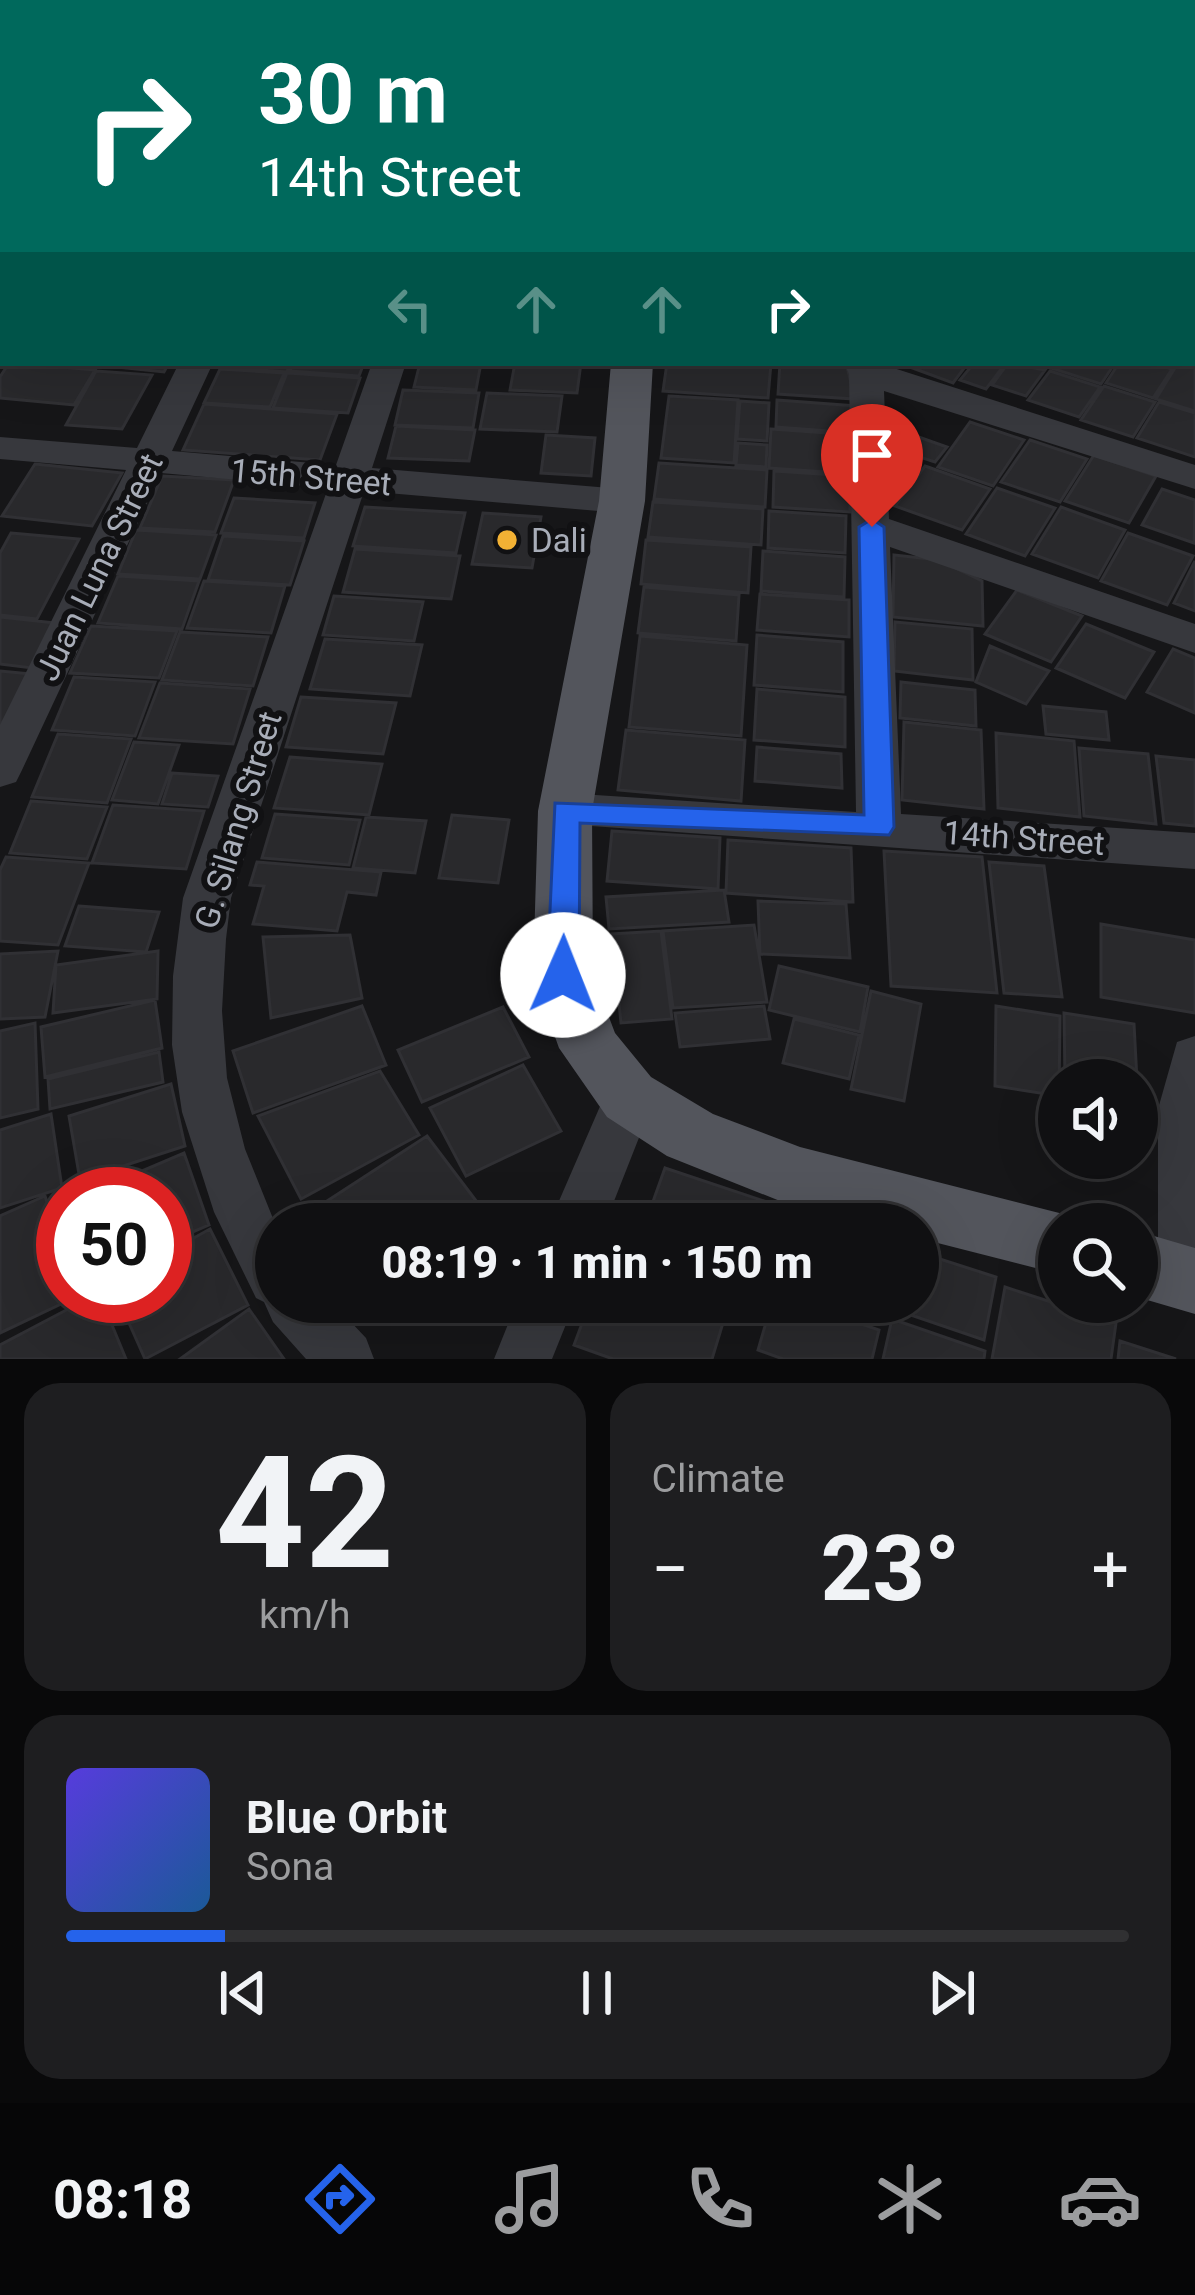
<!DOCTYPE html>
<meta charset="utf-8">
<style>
body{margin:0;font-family:Roboto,sans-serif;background:#1e1e20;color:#f1f3f6;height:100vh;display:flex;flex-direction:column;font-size:45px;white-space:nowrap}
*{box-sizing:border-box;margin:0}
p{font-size:39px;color:#9c9d9f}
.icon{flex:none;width:66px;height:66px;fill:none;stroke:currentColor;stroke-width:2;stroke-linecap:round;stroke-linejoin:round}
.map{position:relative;height:1359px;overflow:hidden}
.sheet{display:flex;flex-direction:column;gap:24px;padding:24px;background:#09090a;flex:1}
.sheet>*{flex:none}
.hud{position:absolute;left:0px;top:0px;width:1197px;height:366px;box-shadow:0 12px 48px #0002,0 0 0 3px #303032;background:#00695c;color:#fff;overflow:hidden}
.tools{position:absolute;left:1038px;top:1059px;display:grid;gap:24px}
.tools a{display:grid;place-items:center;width:120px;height:120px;border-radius:50%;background:#101012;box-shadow:0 12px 48px #0002,0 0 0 3px #303032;font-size:60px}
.speed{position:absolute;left:36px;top:1167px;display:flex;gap:24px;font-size:60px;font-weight:700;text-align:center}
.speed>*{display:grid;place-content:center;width:156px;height:156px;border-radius:50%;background:#101012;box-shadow:0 12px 48px #0002,0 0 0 3px #303032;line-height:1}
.speed .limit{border:18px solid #d22;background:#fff;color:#111}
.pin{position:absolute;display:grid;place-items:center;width:102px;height:102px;color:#fff;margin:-123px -51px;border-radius:50% 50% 50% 0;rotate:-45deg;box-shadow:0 0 12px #0007}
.pin .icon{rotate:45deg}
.me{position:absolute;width:132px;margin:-66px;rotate:1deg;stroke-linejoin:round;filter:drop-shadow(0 0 9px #0008)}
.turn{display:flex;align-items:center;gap:42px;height:252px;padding:0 60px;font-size:54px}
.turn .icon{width:156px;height:156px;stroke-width:2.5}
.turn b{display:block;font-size:84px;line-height:102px}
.lanes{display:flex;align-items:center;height:114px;padding:0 60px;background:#0003;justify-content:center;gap:60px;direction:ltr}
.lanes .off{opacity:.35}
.big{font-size:90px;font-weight:800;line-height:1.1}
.sheet .tile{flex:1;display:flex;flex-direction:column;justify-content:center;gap:18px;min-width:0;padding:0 42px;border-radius:36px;background:#1e1e20}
.sheet .dial{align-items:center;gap:0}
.dial b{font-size:156px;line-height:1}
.song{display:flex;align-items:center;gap:36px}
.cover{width:144px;height:144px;border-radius:18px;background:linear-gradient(135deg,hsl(250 70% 55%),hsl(210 70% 35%))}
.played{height:12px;border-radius:6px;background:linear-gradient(90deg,#2563eb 15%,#303032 15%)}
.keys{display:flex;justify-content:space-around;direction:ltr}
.heat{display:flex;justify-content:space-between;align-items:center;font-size:66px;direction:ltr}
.sheet .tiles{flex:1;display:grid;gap:24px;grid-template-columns:1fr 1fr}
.tile:last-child{grid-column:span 2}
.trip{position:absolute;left:255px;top:1203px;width:684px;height:120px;border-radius:60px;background:#101012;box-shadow:0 12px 48px #0002,0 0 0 3px #303032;font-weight:800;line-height:120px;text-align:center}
.dock{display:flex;height:192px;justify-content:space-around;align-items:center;background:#060607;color:#9c9d9f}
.dock .icon{width:84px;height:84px}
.dock .selected{color:#2563eb}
.dock b{font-size:54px;color:#f1f3f6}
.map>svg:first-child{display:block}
.building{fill:#29292c;stroke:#303034;stroke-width:3}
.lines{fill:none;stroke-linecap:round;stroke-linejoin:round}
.minor{fill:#37383d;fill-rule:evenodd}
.major{fill:#53555c;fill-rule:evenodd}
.route{fill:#2563eb;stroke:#184099;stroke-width:3}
.poi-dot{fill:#f2b134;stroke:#111113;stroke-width:4.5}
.labels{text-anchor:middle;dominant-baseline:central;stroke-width:12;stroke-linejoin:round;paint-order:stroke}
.street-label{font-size:33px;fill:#a8adb8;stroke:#111113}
.poi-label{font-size:33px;fill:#a8adb8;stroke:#111113;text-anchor:start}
</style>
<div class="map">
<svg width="1195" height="1359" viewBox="0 0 1195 1359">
<rect width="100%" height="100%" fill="#161618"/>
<path class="building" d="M9 363H16L95 370 74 405 0 398V377Z
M78 363H169L164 372Z
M221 363H290L287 372 219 367Z
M293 363H364L359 376 290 371Z
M420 363H481L476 390 414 387Z
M515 363H581L577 393 510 390Z
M667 363H771L768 398 663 391Z
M780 363H846L855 399 778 394Z
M899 363H968L953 383Z
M974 363H1002L1005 364 986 389 960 380Z
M1008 363 1045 370 1026 396 992 385Z
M1055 363H1115L1101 384 1051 368Z
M1119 363H1152L1172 369 1153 398 1106 383Z
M1178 363 1195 366V411L1156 399Z
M220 369 284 373 270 407 204 403Z
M96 371 152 375 122 429 66 425Z
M1050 371 1100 387 1079 417 1028 400Z
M287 373 360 378 348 413 273 408Z
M1104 386 1155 402 1133 437 1081 420Z
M403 390 479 393 473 428 395 425Z
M487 393 562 396 557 432 480 429Z
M669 396 738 400 734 463 661 458Z
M777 400 856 406V433L776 427Z
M740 401 769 403 767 441 737 439Z
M1159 402 1195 413V457L1137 438Z
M204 404 337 414 320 460 183 450Z
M970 422 1024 440 993 486 938 467Z
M396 426 475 430 469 461 388 458Z
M771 429 855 435 856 474 769 468Z
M910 434 947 447 935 462 898 450Z
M546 435 595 438 591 476 541 473Z
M1030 440 1087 459 1060 502 1001 482Z
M738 443 767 445 766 467 736 465Z
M1094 455 1156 476 1129 523 1065 501Z
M659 463 767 470 765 507 654 499Z
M35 464 122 473 92 526 2 516Z
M925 466 990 489 962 530 895 506Z
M774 471 850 476V512L773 507Z
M162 476 234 480 215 532 140 528Z
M997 488 1055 508 1025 556 966 534Z
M1162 489 1195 500 1194 543 1142 525Z
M234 498 315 503 304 538 221 533Z
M653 502 763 509 761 545 648 537Z
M365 507 465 513 456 553 353 546Z
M1061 507 1125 530 1098 578 1032 554Z
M769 511 846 516 845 553 768 548Z
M483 513 541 517 532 568 472 564Z
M136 530 216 535 200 579 118 574Z
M11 533 79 539 37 619 0 615V553Z
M1128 533 1193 556 1167 605 1101 581Z
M223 536 304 541 290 585 208 580Z
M646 540 751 547 748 593 641 584Z
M355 549 460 556 451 599 343 592Z
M763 551 845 557 844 597 761 591Z
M894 555 939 560 982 581 983 626 893 617Z
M1195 561V611L1174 603Z
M118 576 199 581 182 629 98 623Z
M204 581 285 586 271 633 187 628Z
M644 587 739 595 736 641 638 633Z
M1017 590 1082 616 1051 662 985 634Z
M760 594 849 600V637L757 630Z
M334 596 423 602 414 641 323 635Z
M0 617 55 623 32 668 0 664Z
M895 622 972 629 973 680 894 671Z
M1086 624 1154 652 1125 698 1056 668Z
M91 626 177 631 159 678 70 673Z
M180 632 268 637 253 686 162 680Z
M757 635 843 642V692L754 685Z
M640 636 747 645 741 736 629 727Z
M325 639 422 645 410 696 310 689Z
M990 646 1049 671 1026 704 976 682Z
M1173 649 1195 658V713L1147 692Z
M0 671 31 674 0 727Z
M74 677 155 682 135 736 52 730Z
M901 682 975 690 976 726 900 718Z
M160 683 250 689 233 744 139 738Z
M757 689 845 697V747L754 740Z
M301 697 396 703 383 754 286 747Z
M1043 706 1106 712 1109 740 1046 734Z
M904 722 981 730 984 809 902 800Z
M626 730 745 740 741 801 618 790Z
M996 733 1074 741 1080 817 998 808Z
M58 734 131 739 107 803 32 797Z
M134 742 179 745 158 804 112 800Z
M757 747 841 754 842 788 755 781Z
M1079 748 1148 754 1156 824 1084 816Z
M1156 756 1195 760V826L1164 823Z
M290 757 382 764 369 815 274 808Z
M172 773 218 776 208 807 162 804Z
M31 801 107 807 87 859 10 853Z
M113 805 204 811 186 869 92 863Z
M275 814 360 820 349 865 262 858Z
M452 815 509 820 498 883 439 878Z
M366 817 426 821 415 873 353 868Z
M612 831 720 838 718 889 607 881Z
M728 840 851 848 853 902 726 893Z
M884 851 982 857 997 993 891 986Z
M6 857 89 863 58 945 0 941V870Z
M257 862 381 872 376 895 347 892 337 931 253 924 264 886 250 885Z
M989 862 1044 866 1062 997 1004 993Z
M724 890 729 922 609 929 606 897Z
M758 901 846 904 850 958 760 954Z
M79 906 159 912 146 952 65 946Z
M1101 924 1195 940V1013L1101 997Z
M754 925 767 1002 673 1008 663 931Z
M661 931 672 1019 621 1023 612 934Z
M350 935 362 998 271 1018 263 937Z
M58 951 45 1017 0 1019V954Z
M158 951 157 999 53 1013 56 965Z
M779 966 868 987 860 1032 769 1010Z
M871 991 921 1004 904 1101 851 1089Z
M155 1000 162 1048 45 1077 41 1027Z
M362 1006 386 1065 253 1113 233 1051Z
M764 1006 770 1039 680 1047 675 1013Z
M996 1006 1060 1016 1059 1096 995 1086Z
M503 1007 529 1057 422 1102 398 1050Z
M1064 1013 1134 1024 1137 1080H1065Z
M794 1019 859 1035 849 1079 783 1063Z
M35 1023 38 1109 0 1118V1031Z
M159 1052 163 1082 50 1109 48 1079Z
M523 1065 561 1131 466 1176 430 1108Z
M380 1071 419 1135 301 1199 258 1116Z
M171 1084 185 1146 80 1180 69 1116Z
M51 1114 62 1188 0 1208V1130Z
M427 1136 486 1214 471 1224H334L321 1205Z
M184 1153 209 1225 165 1244V1194H88Z
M665 1168 779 1206 774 1224H645Z
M45 1196 63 1251V1296H78L0 1333V1216Z
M210 1229 248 1305 145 1359 117 1296H165V1254Z
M918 1252 996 1277 984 1340 893 1309 894 1302H918Z
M1005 1287 1116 1323 1111 1359H992Z
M93 1296H100L126 1359H0V1345Z
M590 1302H693L726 1313 712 1359H613L574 1345Z
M772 1302H798L879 1330 872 1359H783L758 1350Z
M827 1302H886L882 1321Z
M249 1309 284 1359H180Z
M892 1319 985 1351 984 1359H883Z
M1120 1341 1176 1359H1118Z"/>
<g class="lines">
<path class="minor" d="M159 0H185L157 3Z
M333 0H359L331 3Z
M473 0H499L471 3Z
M1194 81H1195V97H1194Z
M1194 170H1195V188H1194Z
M3 313V337L0 338V314Z
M1194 345H1195V365L1185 363H1194Z
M179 363H213L172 451 336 465 372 363H406L372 468 622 489 635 492 641 501 635 510 622 513 364 491 231 898 226 939 222 1011 227 1078 245 1149 276 1226V1302H332L366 1338 374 1359H306L273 1322 264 1302 256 1298 214 1212 182 1112 172 1045 173 976 183 898 328 488 161 473 22 770 16 782 0 787V725L126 470 0 459V437L137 448Z
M844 363H878L1195 465V489L884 391 889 519 1195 624V653L890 547 901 814 1195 833V869L549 823 542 811 549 799 565 793 856 812 849 374Z
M1195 1036V1303L1186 1306 1166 1298 1158 1279V1109L1177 1042Z
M629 1074 647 1081 655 1097 605 1224H549L611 1081Z
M517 1302H575L552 1359H494Z"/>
<path class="major" d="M611 363H653L645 501 592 811 593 975 615 1033 651 1077 713 1114 800 1147 1083 1219 1085 1224H1059V1274L918 1238V1224H861L800 1209 667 1156 607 1117 559 1048 533 975 538 811 599 501Z
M1137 1231 1195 1248V1314L1137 1297Z"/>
</g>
<path class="route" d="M872 519 884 527 894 827 889 835 580 823 579 975 574 985H551L547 975 555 803 864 815 859 527Z"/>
<circle class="poi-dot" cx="507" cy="540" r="12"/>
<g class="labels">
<g class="street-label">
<text transform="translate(311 477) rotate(5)">15th Street</text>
<text transform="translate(99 567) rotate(-64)">Juan Luna Street</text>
<text transform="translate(238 820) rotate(-73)">G. Silang Street</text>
<text transform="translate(1024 838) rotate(4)">14th Street</text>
</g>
<g class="poi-label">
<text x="531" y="540">Dali</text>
</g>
</g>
</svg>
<div class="tools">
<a><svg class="icon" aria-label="sound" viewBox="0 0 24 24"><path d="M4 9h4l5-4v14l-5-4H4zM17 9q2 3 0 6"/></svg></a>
<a><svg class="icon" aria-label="search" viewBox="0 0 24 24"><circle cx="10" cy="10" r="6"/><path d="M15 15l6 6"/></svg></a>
</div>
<div class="speed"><div class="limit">50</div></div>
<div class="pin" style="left:872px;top:527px;background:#d93025"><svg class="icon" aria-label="arrive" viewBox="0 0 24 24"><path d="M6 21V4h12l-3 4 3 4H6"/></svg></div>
<svg class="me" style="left:563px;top:975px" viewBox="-20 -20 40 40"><circle r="19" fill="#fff"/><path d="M0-13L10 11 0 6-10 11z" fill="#2563eb"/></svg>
<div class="trip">08:19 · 1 min · 150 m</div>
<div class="hud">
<div class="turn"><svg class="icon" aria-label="right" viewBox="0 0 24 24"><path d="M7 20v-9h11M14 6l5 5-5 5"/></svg><div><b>30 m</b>14th Street</div></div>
<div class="lanes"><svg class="icon off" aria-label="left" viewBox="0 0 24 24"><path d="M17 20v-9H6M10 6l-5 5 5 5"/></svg><svg class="icon off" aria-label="ahead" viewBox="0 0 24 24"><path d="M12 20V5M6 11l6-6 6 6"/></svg><svg class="icon off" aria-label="ahead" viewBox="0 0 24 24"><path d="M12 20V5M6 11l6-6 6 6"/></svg><svg class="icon" aria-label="right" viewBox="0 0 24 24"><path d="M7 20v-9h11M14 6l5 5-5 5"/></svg></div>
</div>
</div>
<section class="sheet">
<div class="tiles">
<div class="tile dial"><b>42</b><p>km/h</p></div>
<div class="tile"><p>Climate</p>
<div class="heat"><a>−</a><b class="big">23°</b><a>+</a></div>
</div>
<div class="tile">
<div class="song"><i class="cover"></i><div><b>Blue Orbit</b><p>Sona</p></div></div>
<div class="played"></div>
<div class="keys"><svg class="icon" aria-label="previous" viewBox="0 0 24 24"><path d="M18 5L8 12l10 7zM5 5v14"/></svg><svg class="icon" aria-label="pause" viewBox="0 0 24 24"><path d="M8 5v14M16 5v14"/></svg><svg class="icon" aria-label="next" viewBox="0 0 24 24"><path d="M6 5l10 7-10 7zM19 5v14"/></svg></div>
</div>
</div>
</section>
<nav class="dock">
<b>08:18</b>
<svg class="icon selected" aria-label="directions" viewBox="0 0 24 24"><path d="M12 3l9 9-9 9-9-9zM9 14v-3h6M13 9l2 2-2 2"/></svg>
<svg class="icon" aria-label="music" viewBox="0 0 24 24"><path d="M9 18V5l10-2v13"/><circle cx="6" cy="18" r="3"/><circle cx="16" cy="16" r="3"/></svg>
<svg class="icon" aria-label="phone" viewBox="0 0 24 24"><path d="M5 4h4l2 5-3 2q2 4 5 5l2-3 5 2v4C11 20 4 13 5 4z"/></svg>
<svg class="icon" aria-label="climate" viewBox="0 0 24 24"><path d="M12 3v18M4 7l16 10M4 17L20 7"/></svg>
<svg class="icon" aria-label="car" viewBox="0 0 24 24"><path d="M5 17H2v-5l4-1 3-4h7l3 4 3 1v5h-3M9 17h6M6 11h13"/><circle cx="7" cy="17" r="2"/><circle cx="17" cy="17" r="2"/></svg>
</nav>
